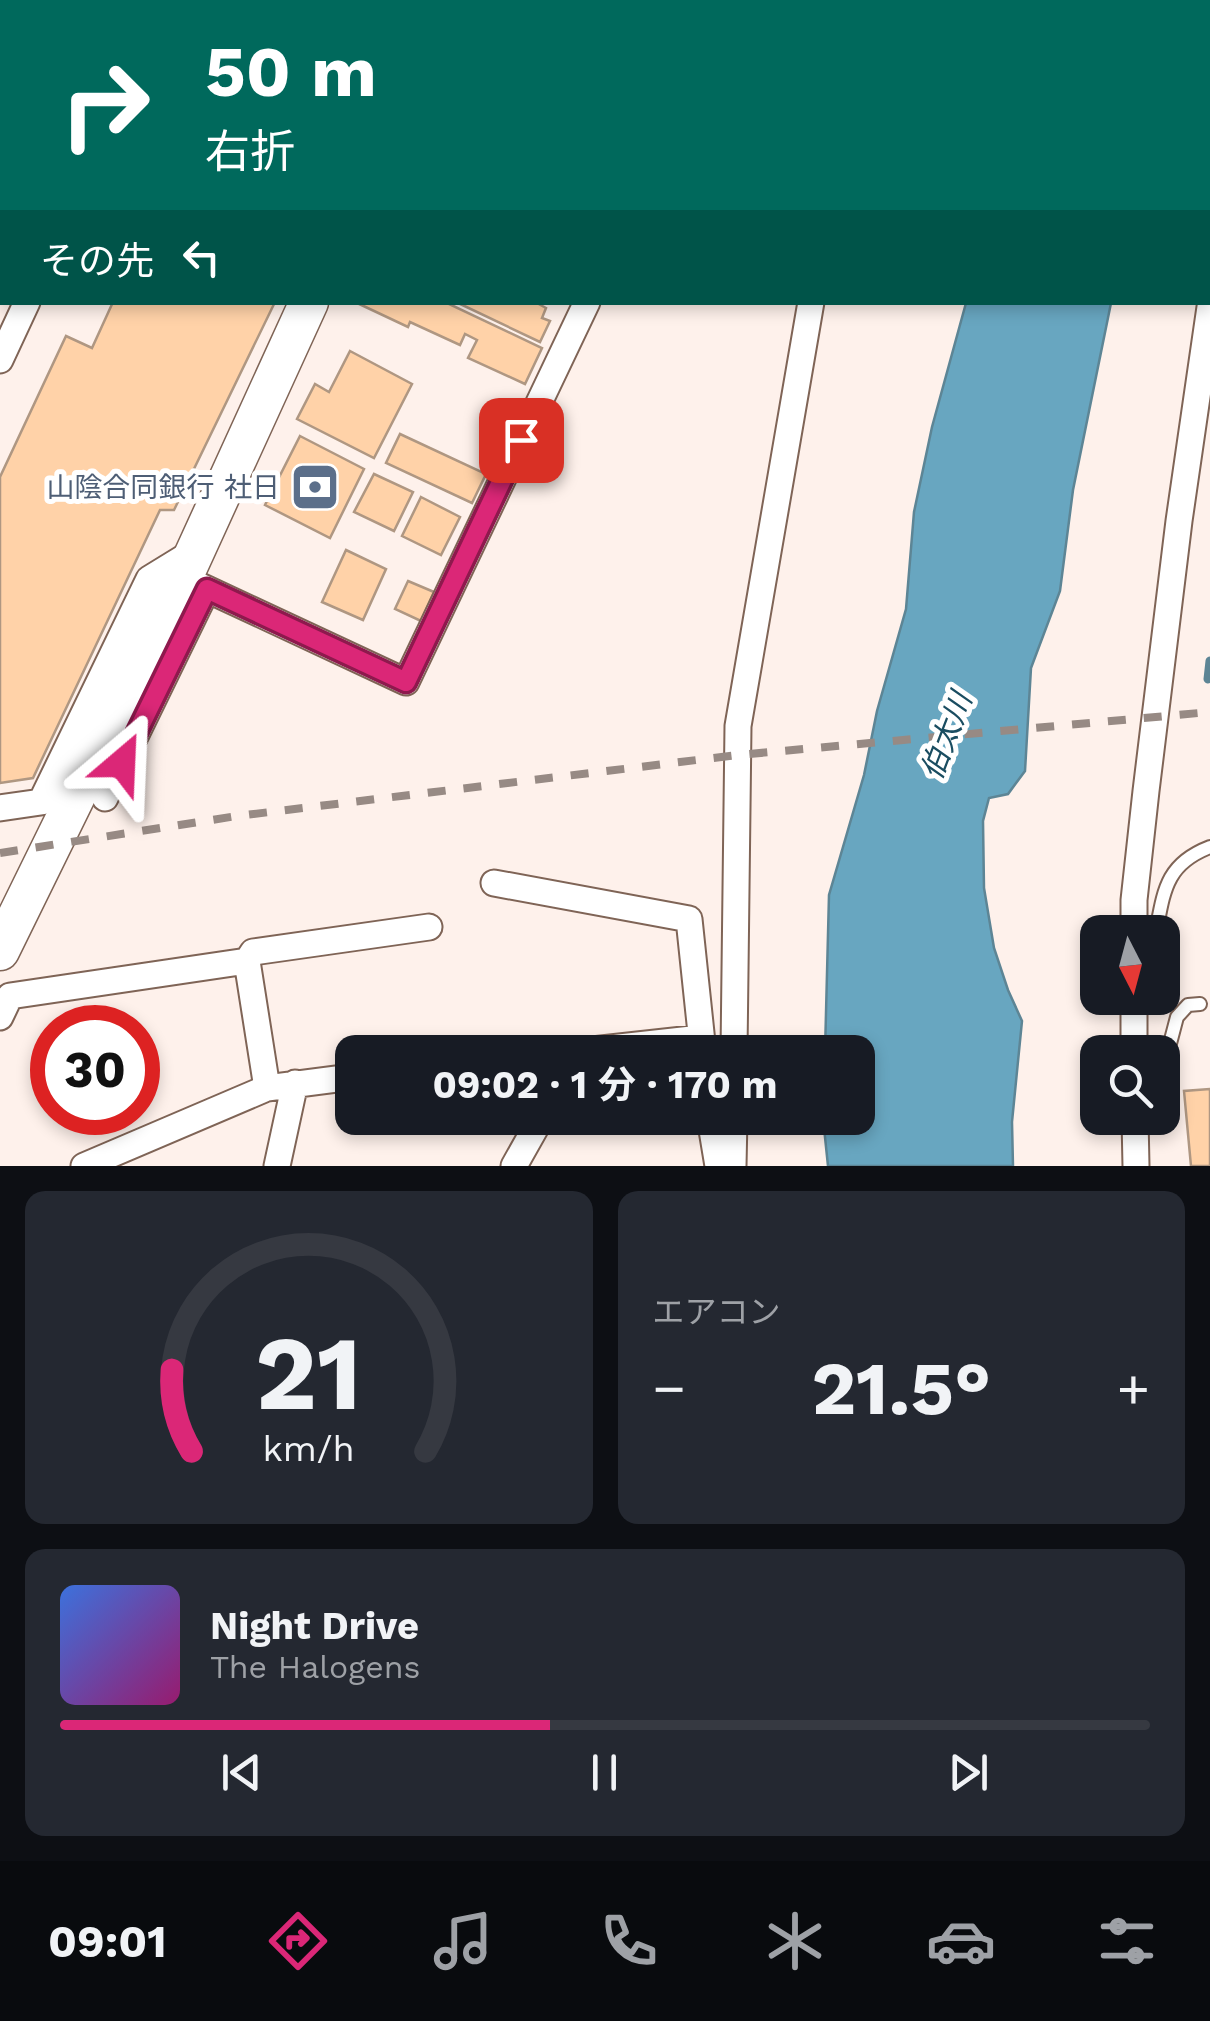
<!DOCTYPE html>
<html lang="ja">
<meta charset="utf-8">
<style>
body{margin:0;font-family:"Work Sans","Noto Sans JP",sans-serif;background:#242831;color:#f1f3f6;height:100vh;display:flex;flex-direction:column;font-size:38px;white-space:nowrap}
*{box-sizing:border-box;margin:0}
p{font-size:32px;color:#9ea1a6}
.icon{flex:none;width:55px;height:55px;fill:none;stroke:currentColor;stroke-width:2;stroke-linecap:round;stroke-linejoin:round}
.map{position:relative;height:1166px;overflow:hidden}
.side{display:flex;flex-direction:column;gap:25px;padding:25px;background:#0d0f14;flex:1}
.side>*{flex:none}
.top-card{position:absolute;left:0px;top:0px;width:1210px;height:305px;box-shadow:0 5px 15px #0003;background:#00695c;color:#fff;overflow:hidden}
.needle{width:65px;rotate:174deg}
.buttons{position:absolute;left:1080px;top:915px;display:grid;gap:20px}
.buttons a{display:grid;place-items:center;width:100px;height:100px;border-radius:20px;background:#171b24;box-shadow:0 5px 15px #0003;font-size:50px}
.speed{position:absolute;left:30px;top:1005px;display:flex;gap:20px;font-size:50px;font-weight:700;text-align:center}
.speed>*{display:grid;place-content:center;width:130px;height:130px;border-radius:50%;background:#171b24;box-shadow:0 5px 15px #0003;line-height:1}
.speed .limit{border:15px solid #d22;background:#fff;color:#111}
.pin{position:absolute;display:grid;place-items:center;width:85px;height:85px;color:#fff;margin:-42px;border-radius:20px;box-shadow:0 5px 15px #0006}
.me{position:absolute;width:110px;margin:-55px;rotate:26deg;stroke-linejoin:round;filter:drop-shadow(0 0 8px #0008)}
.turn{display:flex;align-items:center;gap:35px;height:210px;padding:0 40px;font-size:45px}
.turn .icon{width:130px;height:130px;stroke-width:2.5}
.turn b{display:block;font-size:70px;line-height:85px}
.then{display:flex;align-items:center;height:95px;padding:0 40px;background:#0003;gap:20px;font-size:38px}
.big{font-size:75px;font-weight:700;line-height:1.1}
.side .tile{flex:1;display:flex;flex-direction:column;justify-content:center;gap:15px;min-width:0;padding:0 35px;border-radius:20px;background:#242831}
.side .dial{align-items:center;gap:0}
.dial svg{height:260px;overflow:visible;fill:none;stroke:#363941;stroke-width:7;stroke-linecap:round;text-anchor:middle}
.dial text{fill:#f1f3f6;stroke:none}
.song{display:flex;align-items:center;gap:30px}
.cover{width:120px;height:120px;border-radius:15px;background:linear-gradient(135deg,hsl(220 70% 55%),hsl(320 70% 35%))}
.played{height:10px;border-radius:5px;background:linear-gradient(90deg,#db2777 45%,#363941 45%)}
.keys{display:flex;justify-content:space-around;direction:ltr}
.heat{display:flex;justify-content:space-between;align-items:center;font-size:55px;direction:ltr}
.side .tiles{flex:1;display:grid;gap:25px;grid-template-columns:1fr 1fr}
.tile:last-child{grid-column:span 2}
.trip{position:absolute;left:335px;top:1035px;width:540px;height:100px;border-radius:20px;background:#171b24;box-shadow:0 5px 15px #0003;font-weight:700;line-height:100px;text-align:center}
.dock{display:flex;height:160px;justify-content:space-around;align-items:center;background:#090b0e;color:#9ea1a6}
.dock .icon{width:70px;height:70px}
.dock .on{color:#db2777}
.dock b{font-size:45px;color:#f1f3f6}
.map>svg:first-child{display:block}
.water{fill:#68a6c0;stroke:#5d8595;stroke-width:2.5}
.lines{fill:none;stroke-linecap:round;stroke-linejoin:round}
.stream{stroke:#5d8595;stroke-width:9}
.building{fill:#ffd2a8;stroke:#af9782;stroke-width:2.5}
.service-casing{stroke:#7f6456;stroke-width:16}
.minor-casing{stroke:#7f6456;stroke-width:29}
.primary-casing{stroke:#7f6456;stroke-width:41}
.service{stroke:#fff;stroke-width:12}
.minor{stroke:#fff;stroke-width:25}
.primary{stroke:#fff;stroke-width:38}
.rail{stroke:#978a84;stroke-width:8;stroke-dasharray:18 18;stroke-linecap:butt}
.route-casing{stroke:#8e194d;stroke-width:25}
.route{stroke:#db2777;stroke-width:18}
.labels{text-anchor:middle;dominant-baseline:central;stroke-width:10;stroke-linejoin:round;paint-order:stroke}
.service-label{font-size:28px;fill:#4e5e75;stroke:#fff;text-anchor:end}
.water-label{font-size:30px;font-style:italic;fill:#1a4d61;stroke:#fff}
</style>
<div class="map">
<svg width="1210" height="1166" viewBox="0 0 1210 1166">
<rect width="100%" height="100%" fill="#fef1eb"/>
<path class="water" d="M966 303H1111L1073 490 1060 591 1031 668 1025 771 1008 794 989 798 983 821 984 888 994 948 1008 990 1022 1021 1012 1122 1013 1166H828L823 1118H858V1052H825L829 895 864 775 877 711 906 609 914 512 932 427Z"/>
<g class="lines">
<path class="stream" d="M1208 679 1210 661"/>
</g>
<path class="building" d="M113 302H275L174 510H160L33 778 0 783V477L66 336 92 348Z
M355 302H445L542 348 525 384 468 358 477 340 465 334 460 345 410 322 408 327Z
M456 302H535L546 308 542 318 550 321 540 342Z
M350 351 412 384 374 458 297 419 315 384 329 392Z
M400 434 486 474 472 503 386 463Z
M300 436 364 469 330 538 265 505Z
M374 474 413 492 394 531 354 512Z
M421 497 460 517 441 555 402 536Z
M346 550 386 569 363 620 322 602Z
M408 581 434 592 421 621 395 609Z
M1210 1089V1166H1191L1184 1091Z"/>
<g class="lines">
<g class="service-casing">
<path id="service" d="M1156 932C1164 890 1166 864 1210 847
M1162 1074 1177 1017 1188 1005 1200 1004"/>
</g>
<g class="minor-casing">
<path id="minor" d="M38 0 43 2
M109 2 110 0
M171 2 172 0
M721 2V0
M841 2V0
M860 2 861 0
M1208 92 1210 93
M0 230 2 225
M0 360 27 302
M183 578 406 682 587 302
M105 798 207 589
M0 808 41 802 149 579 193 552
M494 883 689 919 703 1052
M1134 932V900L1146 791 1179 521 1210 307
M247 961 253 952 429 927
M1134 998V1052
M0 1017 10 996 247 961 267 1088 84 1166
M574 1052 701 1038
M734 1052 738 726 811 302
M267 1088 352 1077
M710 1118 718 1166
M1135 1118 1136 1166
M277 1166 295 1083
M514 1166 541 1118
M733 1166 734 1118"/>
</g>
<g class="primary-casing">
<path id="primary" d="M446 2 447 0
M0 951 183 578 309 302"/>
</g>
<use href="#service" class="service"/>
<use href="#minor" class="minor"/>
<use href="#primary" class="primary"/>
<path class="rail" d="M0 853 237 816 738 755 1210 712"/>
</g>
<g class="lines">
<g class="route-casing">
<path id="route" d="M122 763 207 589 406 682 521 440"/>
</g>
<use href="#route" class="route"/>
</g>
<defs>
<g id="bank-square" transform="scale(2.5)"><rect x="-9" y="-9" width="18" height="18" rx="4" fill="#5c6f8a" stroke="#fff"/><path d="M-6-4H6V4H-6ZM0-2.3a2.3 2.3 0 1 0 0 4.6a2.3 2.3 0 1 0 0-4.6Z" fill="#fff"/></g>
</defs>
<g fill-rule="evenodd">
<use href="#bank-square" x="315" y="487"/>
</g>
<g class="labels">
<g class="service-label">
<text x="280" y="487">山陰合同銀行 社日</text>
</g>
<g class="water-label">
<text transform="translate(946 736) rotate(-69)">伯太川</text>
</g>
</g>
</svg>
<div class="buttons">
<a><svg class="needle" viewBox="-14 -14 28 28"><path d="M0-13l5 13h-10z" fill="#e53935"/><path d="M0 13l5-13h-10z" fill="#9ea1a6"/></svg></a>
<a><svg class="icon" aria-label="search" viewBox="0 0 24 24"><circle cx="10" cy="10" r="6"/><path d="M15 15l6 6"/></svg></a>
</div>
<div class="speed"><div class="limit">30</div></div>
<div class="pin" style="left:521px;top:440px;background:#d93025"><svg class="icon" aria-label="arrive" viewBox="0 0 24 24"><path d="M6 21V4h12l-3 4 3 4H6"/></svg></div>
<svg class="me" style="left:122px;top:763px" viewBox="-20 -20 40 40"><path d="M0-17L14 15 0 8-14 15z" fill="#db2777" stroke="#fff" stroke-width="4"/></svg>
<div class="trip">09:02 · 1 分 · 170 m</div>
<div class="top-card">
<div class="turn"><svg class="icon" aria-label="right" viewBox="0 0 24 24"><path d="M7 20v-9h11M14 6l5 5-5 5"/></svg><div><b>50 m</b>右折</div></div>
<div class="then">その先<svg class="icon" aria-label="left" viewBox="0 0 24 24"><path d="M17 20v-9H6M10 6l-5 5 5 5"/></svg></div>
</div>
</div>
<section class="side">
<div class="tiles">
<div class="tile dial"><svg viewBox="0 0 100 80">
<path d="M14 69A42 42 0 1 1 86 69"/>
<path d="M14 69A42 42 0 0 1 8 44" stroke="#db2777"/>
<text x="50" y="56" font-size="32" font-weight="700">21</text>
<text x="50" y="72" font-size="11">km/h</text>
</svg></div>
<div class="tile"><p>エアコン</p>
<div class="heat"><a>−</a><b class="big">21.5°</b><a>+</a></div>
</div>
<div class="tile">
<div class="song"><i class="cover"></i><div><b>Night Drive</b><p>The Halogens</p></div></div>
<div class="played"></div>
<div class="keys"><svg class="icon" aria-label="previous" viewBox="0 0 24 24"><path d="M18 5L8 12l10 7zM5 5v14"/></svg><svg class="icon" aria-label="pause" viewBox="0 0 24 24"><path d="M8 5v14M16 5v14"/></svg><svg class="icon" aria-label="next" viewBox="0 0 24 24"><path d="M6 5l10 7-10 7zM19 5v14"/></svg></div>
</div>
</div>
</section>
<nav class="dock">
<b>09:01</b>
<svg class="icon on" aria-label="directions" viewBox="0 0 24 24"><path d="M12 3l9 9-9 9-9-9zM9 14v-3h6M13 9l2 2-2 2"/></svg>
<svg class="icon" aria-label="music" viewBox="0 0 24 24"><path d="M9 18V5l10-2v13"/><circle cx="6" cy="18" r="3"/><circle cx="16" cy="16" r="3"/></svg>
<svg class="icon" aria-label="phone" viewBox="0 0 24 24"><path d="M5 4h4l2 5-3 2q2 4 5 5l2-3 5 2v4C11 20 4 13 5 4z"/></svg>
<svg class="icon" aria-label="climate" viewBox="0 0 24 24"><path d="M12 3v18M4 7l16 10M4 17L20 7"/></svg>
<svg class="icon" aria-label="car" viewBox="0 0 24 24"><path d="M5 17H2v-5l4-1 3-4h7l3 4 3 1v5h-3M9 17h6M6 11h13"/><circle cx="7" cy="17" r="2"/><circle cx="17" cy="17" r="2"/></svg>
<svg class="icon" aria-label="filters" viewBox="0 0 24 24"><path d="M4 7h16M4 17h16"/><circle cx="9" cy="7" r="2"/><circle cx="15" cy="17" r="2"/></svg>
</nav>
